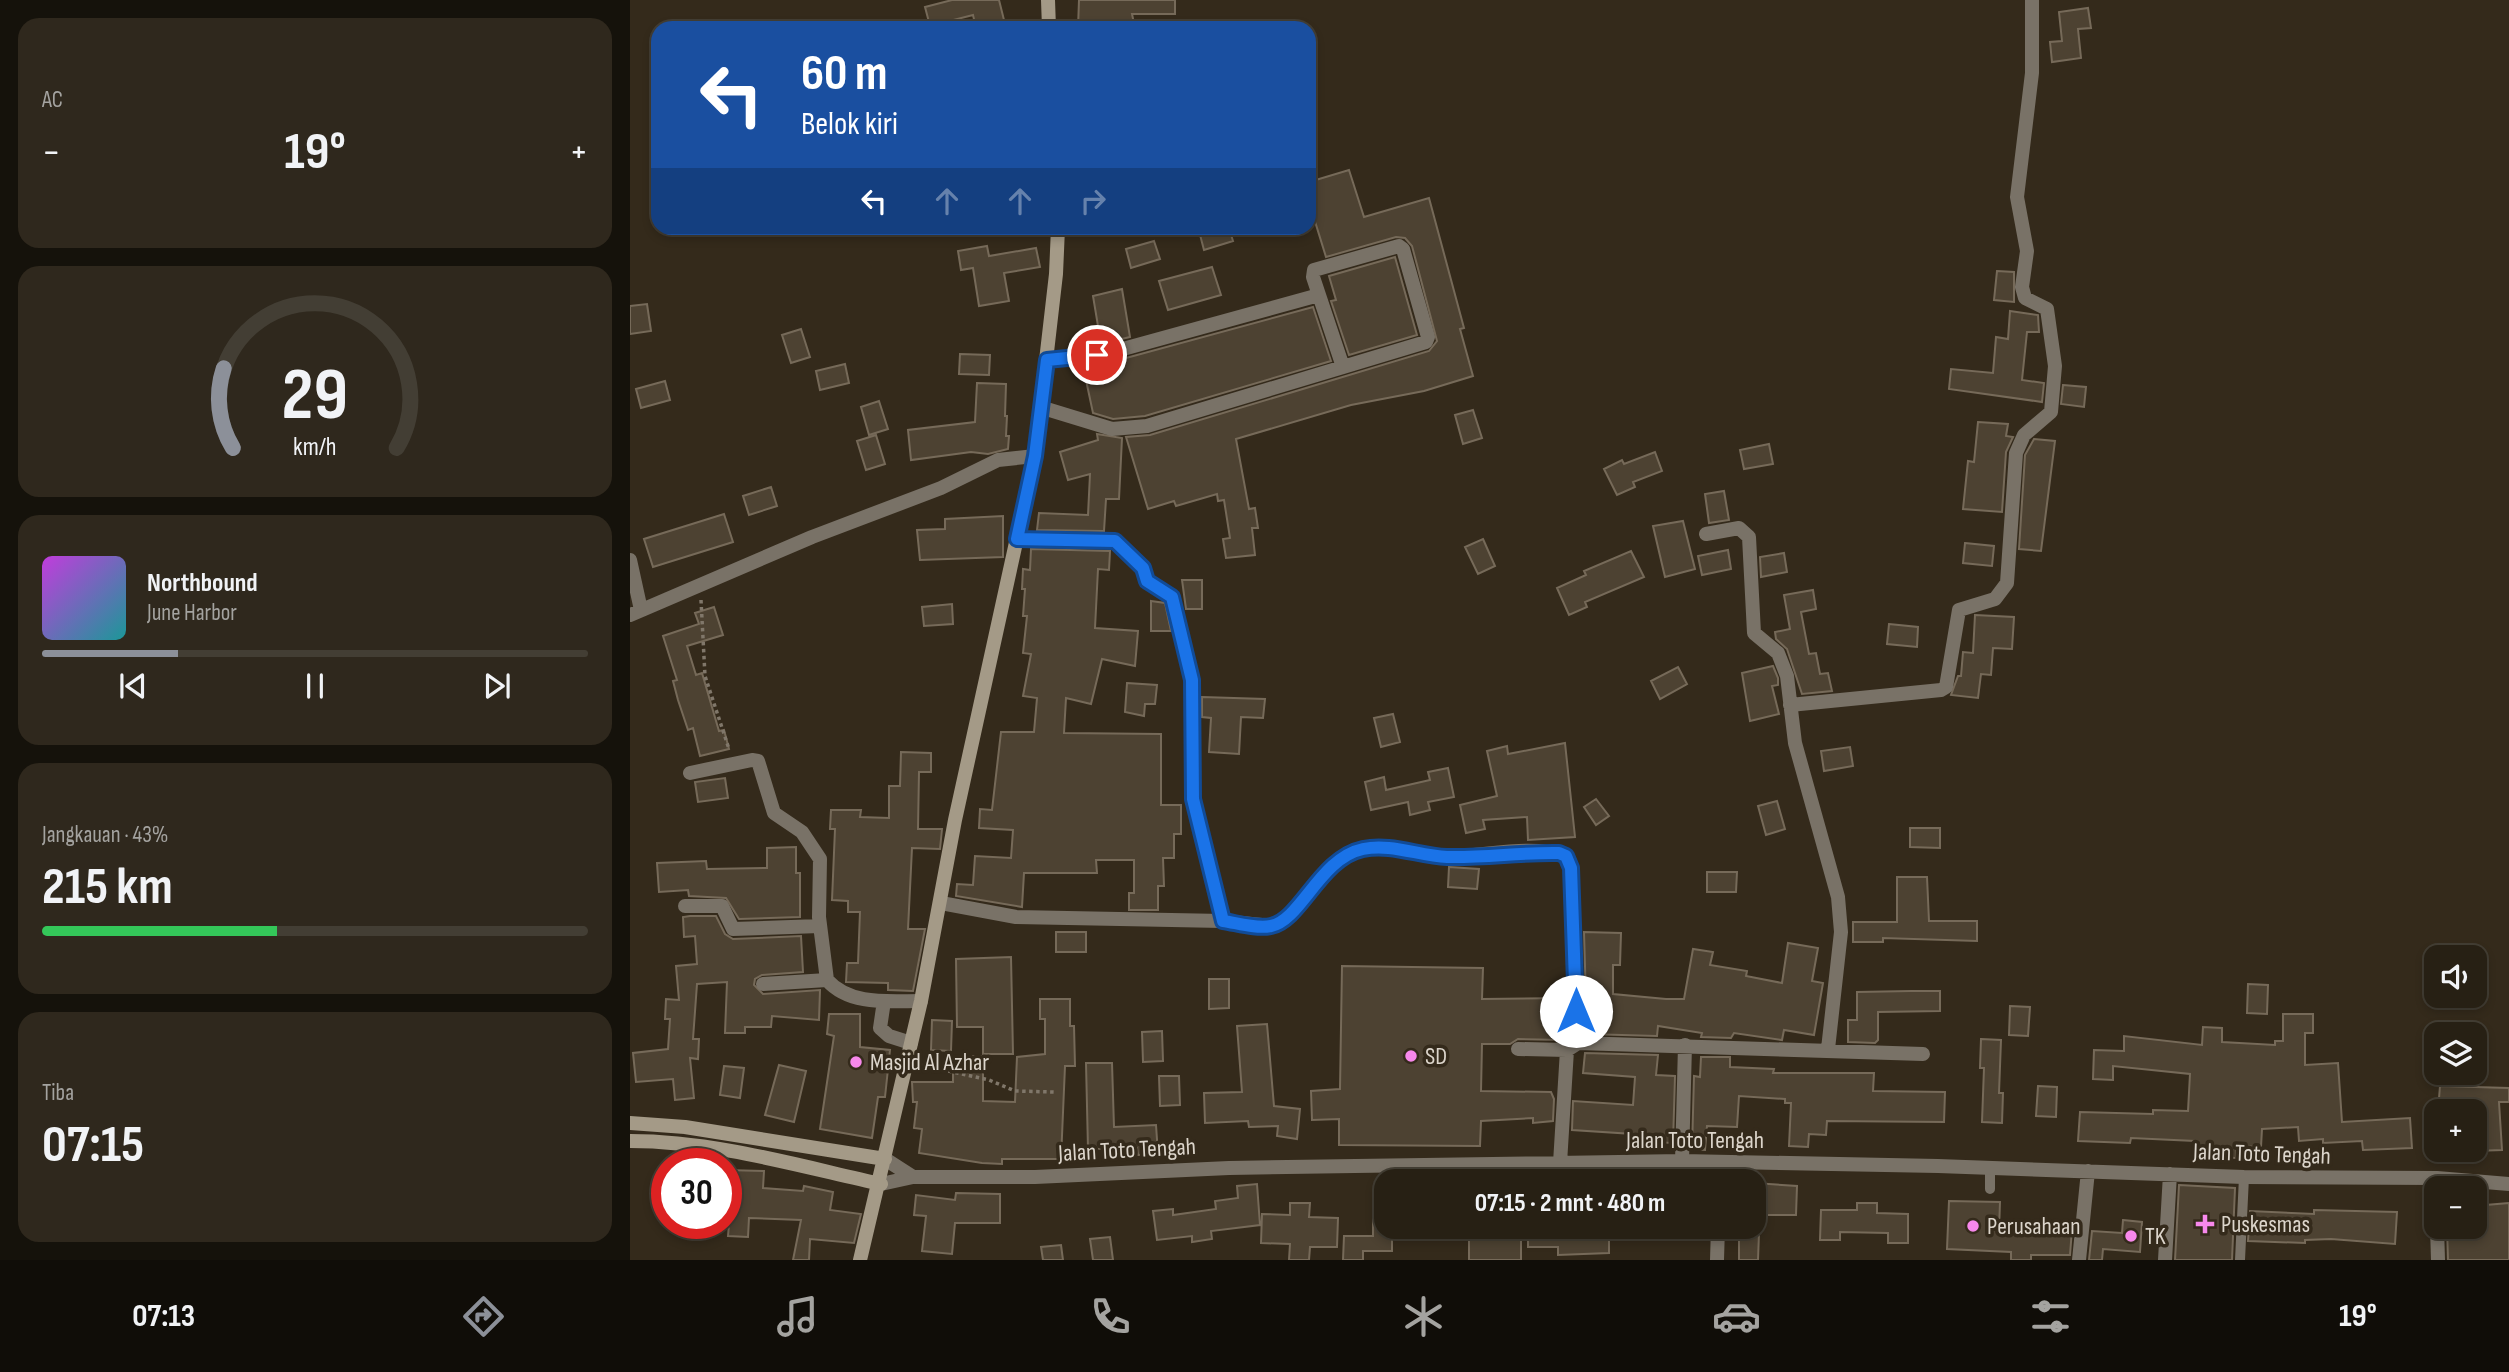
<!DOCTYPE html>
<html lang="id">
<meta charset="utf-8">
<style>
body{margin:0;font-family:"Sofia Sans Condensed",sans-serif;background:#2f281d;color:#f1f3f6;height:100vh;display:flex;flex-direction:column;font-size:26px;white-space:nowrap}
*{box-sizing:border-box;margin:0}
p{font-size:23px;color:#a4a3a0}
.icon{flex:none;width:38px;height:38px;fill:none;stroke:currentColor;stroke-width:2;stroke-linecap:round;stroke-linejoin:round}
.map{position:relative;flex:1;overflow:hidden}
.panel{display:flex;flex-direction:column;gap:18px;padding:18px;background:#15120b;width:630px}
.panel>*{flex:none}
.hud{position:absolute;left:21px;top:21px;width:665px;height:214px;border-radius:21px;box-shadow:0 4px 10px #0003,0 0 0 2px #433e34;background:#1a4fa0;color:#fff;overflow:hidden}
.fabs{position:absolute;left:1794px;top:945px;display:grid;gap:14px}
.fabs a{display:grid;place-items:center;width:63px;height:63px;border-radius:14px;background:#272014;box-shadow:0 4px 10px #0003,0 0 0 2px #433e34;font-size:35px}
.speed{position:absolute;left:21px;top:1148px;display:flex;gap:14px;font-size:35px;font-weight:700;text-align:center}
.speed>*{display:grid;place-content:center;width:91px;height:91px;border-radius:50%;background:#272014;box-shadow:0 4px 10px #0003,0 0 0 2px #433e34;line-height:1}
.speed .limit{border:10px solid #d22;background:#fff;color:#111}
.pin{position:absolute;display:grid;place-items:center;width:60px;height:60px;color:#fff;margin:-30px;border:4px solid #fff;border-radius:50%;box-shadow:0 2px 7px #0007}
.me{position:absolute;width:77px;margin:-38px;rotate:0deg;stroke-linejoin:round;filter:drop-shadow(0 0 5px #0008)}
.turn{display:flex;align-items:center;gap:24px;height:147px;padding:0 35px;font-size:32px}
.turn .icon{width:91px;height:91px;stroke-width:2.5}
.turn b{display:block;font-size:49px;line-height:60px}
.lanes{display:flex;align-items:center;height:66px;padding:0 35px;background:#0003;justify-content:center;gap:35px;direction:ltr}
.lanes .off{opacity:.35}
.big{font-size:52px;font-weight:700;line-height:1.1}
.panel .card{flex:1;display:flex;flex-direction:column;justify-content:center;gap:10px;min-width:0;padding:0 24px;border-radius:21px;background:#2f281d}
.panel .dial{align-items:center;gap:0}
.dial svg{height:182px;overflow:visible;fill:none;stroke:#433e34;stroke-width:7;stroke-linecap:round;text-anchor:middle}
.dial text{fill:#f1f3f6;stroke:none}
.song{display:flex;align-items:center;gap:21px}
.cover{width:84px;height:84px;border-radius:10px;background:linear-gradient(135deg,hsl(290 70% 55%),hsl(180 70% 35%))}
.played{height:7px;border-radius:4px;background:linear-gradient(90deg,#8c9099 25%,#433e34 25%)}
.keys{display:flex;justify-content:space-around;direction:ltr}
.heat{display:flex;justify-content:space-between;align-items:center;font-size:38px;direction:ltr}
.charge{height:10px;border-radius:5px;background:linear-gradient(90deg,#34c759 43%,#433e34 0)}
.trip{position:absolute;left:744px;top:1169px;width:392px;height:70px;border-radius:21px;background:#272014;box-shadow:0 4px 10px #0003,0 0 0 2px #433e34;font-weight:700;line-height:70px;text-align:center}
.dock{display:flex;height:112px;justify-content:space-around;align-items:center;background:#100d08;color:#a4a3a0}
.dock .icon{width:49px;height:49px}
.dock .on{color:#8c9099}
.dock b{font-size:32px;color:#f1f3f6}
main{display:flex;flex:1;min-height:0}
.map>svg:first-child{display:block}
.building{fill:#4d4232;stroke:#766a59;stroke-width:2}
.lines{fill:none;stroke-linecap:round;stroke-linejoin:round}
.path{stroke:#80776a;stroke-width:3.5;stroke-dasharray:3.5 3.5;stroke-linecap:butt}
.lane{stroke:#797267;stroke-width:10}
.street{stroke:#797267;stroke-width:14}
.secondary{stroke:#a49a87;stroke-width:14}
.route-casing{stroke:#114b97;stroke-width:18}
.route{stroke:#1a73e8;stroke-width:12}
.poi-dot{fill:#f788eb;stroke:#342a1b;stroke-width:2.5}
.labels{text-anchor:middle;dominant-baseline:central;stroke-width:7;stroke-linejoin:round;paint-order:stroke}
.poi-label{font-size:24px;fill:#dcd5cb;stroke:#342a1b;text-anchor:start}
.street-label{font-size:24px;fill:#dcd5cb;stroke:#342a1b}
</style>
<main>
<section class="panel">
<div class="card"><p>AC</p>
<div class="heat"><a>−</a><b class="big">19°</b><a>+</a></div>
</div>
<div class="card dial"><svg viewBox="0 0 100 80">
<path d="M14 69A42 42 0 1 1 86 69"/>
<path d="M14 69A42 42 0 0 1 10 34" stroke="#8c9099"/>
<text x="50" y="56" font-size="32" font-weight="700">29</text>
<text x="50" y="72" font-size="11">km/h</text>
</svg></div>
<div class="card">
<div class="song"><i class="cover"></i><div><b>Northbound</b><p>June Harbor</p></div></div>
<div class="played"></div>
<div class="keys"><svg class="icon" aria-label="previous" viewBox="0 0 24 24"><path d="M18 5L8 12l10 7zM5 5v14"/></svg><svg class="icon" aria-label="pause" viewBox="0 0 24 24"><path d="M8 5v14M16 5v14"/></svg><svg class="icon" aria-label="next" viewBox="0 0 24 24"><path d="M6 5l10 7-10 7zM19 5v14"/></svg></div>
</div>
<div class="card"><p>Jangkauan · 43%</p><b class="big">215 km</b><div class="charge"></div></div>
<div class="card"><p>Tiba</p><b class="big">07:15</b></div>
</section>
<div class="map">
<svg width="1879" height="1260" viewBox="0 0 1879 1260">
<rect width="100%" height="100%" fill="#342a1b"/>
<path class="building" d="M322 0H369L374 20 346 28 343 15 300 26 295 7Z
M449 0H545V14H502L505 28H448Z
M1458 8 1461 28 1448 29 1451 58 1422 62 1420 42 1432 41 1429 12Z
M719 170 734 217 799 198 834 328 830 329 843 376 794 391 721 405 606 439 619 509 625 508 628 528H622L625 555 596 558 593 539 600 538 594 500 588 501 587 494 546 506 544 501 518 509 496 437 520 435 799 351 807 341 782 246 775 238 766 237 696 257 679 202V182Z
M580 228H599L603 241 574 250 569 231Z
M524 241 530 259 501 268 496 249Z
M357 246 359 256 406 248 410 267 374 273 379 301 349 306 343 268 331 270 328 251Z
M765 257 787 335 719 355 701 301 706 300 699 276Z
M582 267 591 295 538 310 529 281Z
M1367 271 1384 272V302L1364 300Z
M492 289 500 337 471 344 463 296Z
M17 304 21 331 0 334V306Z
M683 307 701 361 515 416 483 419 463 413 453 366 485 361Z
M1380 311 1408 315 1409 332H1397L1392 380 1414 383 1412 402 1319 389 1321 369 1363 373 1366 337 1378 339Z
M171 329 180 357 161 363 152 335Z
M330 354 360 355 359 375 329 374Z
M215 364 219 383 190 390 186 371Z
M35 381 40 400 11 408 6 389Z
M347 383 376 384 375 416H377L376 436H379L378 449 358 454 341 452 281 460 278 430 345 422Z
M1433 385 1456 387 1454 407 1431 404Z
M249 401 258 429 239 435 231 407Z
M843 410 852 438 833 444 825 415Z
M1348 422 1378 424 1376 436 1383 437 1376 452 1372 512 1333 509 1338 461 1344 462Z
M467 434 492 438 489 499H476L474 531 407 530 409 513 458 515 460 474 438 480 430 452 468 440Z
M246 435 255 464 236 470 227 441Z
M1404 439 1425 441 1411 551 1389 549 1395 455Z
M1139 444 1143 464 1114 469 1110 450Z
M1025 452 1032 471 1003 482 1005 487 987 495 974 469 992 460 994 464Z
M141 487 147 506 119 515 113 496Z
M1094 491 1099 520 1079 523 1075 494Z
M94 514 103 542 23 567 14 539Z
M373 516V557L290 560 287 530 315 529V519Z
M1053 521 1065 569 1035 577 1023 526Z
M853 539 865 566 848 574 835 547Z
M1335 543 1364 546 1362 566 1333 563Z
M401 549 480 551 479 570 468 569 465 628 508 631 505 666 472 659 461 704 436 698 434 733 531 734V805H551V834H544V858H533L534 886H528V910H499V893H504V860H466L467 873H394L392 907 326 896 327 884 343 885 345 856 381 858 383 830 349 828 350 809 362 810 371 732H404L407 698 393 696 401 654 393 653 397 616H393L395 589H392L393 569 400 570Z
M1098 550 1101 569 1072 575 1068 556Z
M1001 551 1014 577 955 602 957 607 939 615 927 588 956 575 954 571Z
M1154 553 1157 572 1131 577 1130 557Z
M552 580H572V609H556Z
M1183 590 1186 609 1171 612 1179 654 1186 653 1190 674 1198 673 1202 691 1172 694 1157 649 1146 639 1145 632 1160 629 1154 595Z
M521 601 535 603 541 631H521Z
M322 604 323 624 294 626 292 607Z
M84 607 93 635 57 646 66 675 72 673 89 731 94 730 99 749 70 756 63 728 58 730 48 700 43 681 47 680 33 636 69 624 65 613Z
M1345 615 1384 617 1382 649 1363 648 1361 675 1351 674 1348 698 1321 695 1328 676H1331L1333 652 1343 653Z
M1259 624 1288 627 1287 647 1257 644Z
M1143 666 1148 678V685L1142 686 1149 714 1120 721 1112 673Z
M1048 667 1057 684 1030 699 1021 681Z
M497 683 527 685 525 704H515L514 716 495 712Z
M572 697 635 699 633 718 611 717 609 754 579 752 581 718 572 717Z
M763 714 770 742 751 747 744 718Z
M935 743 945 837 898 840 897 817 853 820 855 829 836 833 830 805 867 796 857 751 877 746 878 754Z
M1220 747 1223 766 1194 771 1191 751Z
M271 752 301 753V772H289L288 829H312L310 849 282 848 278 929H295L283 991 258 990V983L216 982 217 963H228L230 912H218V901L202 900 205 829H200L201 810H231L230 817 259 818V786H270Z
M818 768 824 797 798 802 800 810 780 815 778 802 741 810 735 782 754 777 756 790 800 780 798 772Z
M95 778 98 798 68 802 65 782Z
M966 799 979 816 966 825 954 807Z
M1147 801 1155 829 1136 835 1128 806Z
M1280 828H1310V848L1280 847Z
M166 847V873H170V917L109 919 96 898 59 896 58 890 29 892 27 863 76 861 77 869 137 868V848Z
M819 867 849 869 847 889 818 887Z
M1077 872H1107L1106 892H1077Z
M1267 877H1297L1299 921H1347V941L1253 938V942H1223V922H1267Z
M60 916H86L95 934 103 939 171 936 173 972 132 975 125 979 124 985 133 994 190 990 189 1020 142 1016 141 1027H115V1033H95L97 982 67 984 63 1039H69L68 1059 60 1058 64 1098 45 1100 43 1079 6 1082 3 1053 38 1049 40 1019H35L36 999 49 1000 46 966 67 964 65 936 54 937 53 917Z
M426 932H456V952H426Z
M954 932 991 933 990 965H983V994L1036 999H1054L1063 949 1083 952 1080 965 1117 971 1116 976 1152 983 1158 943 1188 948 1182 981 1193 983 1184 1035 1154 1030 1152 1040 1104 1033 1101 1038 1071 1037 1072 1033 1028 1026 1027 1036 957 1034Z
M381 957 383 1054H353V1027H327L326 959Z
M712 966 853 968 852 999 937 998 938 1038 934 1040 888 1039 880 1044H852L851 1091 921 1092 924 1099 923 1121 903 1123V1118L851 1121 850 1146 709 1145V1119L682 1120 681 1091 710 1089Z
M579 979H599V1008L579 1009Z
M1618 984 1638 985 1637 1014 1617 1013Z
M1281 991H1310V1011L1248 1012V1040L1245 1043 1218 1042V1020H1227V992Z
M410 999H440V1026H444L445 1066H435L431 1159H372V1164L352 1163 289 1153 292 1129 284 1128 287 1102H283L282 1082H323V1057L353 1056V1101L385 1102 387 1057 415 1054V1019H410Z
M1380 1006 1400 1007 1398 1036 1379 1035Z
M199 1014H230V1047L260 1050 255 1097H248L242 1138 190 1129 204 1036 197 1034Z
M1653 1014H1683V1033H1675V1065L1708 1063 1712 1122 1780 1118 1782 1148 1733 1150 1732 1141 1693 1143V1139L1669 1141 1668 1127 1632 1129 1631 1147 1606 1146V1158L1565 1156V1141L1501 1138 1500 1143 1448 1141 1450 1112 1523 1114V1110L1558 1111 1560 1074 1483 1066V1080L1463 1079 1464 1050 1494 1051V1036L1572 1045 1573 1027 1592 1028V1042L1645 1045V1041H1653Z
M302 1020 322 1021 321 1051 301 1050Z
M637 1024 644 1106 670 1109 667 1139 647 1136 648 1126 619 1127 618 1121 575 1123 574 1093 612 1092 607 1026Z
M532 1031 533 1061 513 1062 512 1032Z
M1351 1039 1371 1040 1369 1093H1373L1372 1123 1352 1122 1354 1068H1350Z
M955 1053 1028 1055 1026 1075 1045 1076 1043 1143 1002 1141 1003 1134 942 1130 943 1101 1003 1105 1005 1077 953 1073Z
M1071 1057H1100V1067L1144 1069 1143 1073H1244L1243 1091 1315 1092 1314 1122 1197 1121 1196 1135 1179 1134 1178 1147 1159 1146 1161 1103H1155V1099L1109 1096 1107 1127 1077 1126 1075 1150 1062 1149 1064 1076 1070 1077Z
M456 1063H482L484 1127 526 1125 528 1154 508 1155 507 1148 458 1149Z
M149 1065 176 1071 164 1122 135 1115Z
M94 1066 114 1068 110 1098 90 1095Z
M529 1076H549L550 1105 530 1106Z
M1408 1086 1427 1087 1426 1117 1406 1116Z
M1810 1086 1879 1088V1102H1869L1872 1150 1844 1151V1111H1808Z
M96 1170 134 1171 133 1188 173 1191 174 1186 203 1192 200 1210 231 1214 224 1243 180 1239 179 1260H163L171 1220 119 1218 118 1237 98 1236 101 1200 96 1199Z
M1124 1183 1167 1186 1166 1215H1124Z
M627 1184 630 1225 581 1231 582 1239 562 1242V1236L527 1240 523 1211 543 1209V1215L586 1209 585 1201 608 1198 607 1186Z
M1549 1185 1605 1188 1602 1260H1545Z
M326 1193 370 1194V1223H325L322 1254 292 1251 296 1216 284 1215 286 1195 325 1200Z
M743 1198H756V1227H762V1251H733V1260H713L714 1236H743Z
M1319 1201 1370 1202 1369 1231 1413 1232V1225L1442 1229 1440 1255H1401V1260H1381V1252L1317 1249Z
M660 1203H680L679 1217 708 1218 707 1247H680L679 1260H659L660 1244 631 1243 632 1214 660 1215Z
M1227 1203H1247V1213L1278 1214V1243H1258V1233L1210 1232V1240H1190L1191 1210H1227Z
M1879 1203V1260H1818L1817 1227H1844V1206Z
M1684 1210 1767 1212 1765 1244 1701 1239 1675 1240V1243L1618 1241 1620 1211 1684 1214Z
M1493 1220 1512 1222 1510 1252 1473 1249 1472 1260H1459L1462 1231 1492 1233Z
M839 1227H859V1234H891V1260H839Z
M898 1227H979V1253L928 1255V1247H898Z
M1109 1233H1129L1128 1260H1109Z
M480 1237 483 1260H463L460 1239Z
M431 1245 433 1260H413L411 1247Z"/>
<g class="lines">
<path class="path" d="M71 600 75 676 99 749
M291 1065 359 1080 385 1091 424 1092"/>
<path class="lane" d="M1360 1167V1189
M1610 1260 1614 1177"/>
<path class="street" d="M417 360 482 352 689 295
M410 407 482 429 517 426 713 367 683 277 684 270 769 246 773 249 798 337 796 342 713 367
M1076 534 1109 528 1119 537 1124 633 1148 653 1157 676 1165 743 1208 897 1211 932 1198 1049
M387 539 485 541 513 568 517 581 543 597 562 680 563 799 593 921
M0 560 11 610
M0 615 182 537 311 488 368 460 405 456
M1160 705 1311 690 1316 687 1329 610 1365 599 1377 583 1386 453 1394 435 1421 412 1425 366 1417 309 1395 298 1392 287 1397 251 1387 197 1402 73V0
M60 773 122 760 128 761 144 813 172 832 190 859 189 917 197 980C220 1006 259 1001 291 1001
M311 903 386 917 593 921 642 926C675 911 687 869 719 853 746 840 771 852 798 856 843 861 892 842 936 856L941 868 948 1043
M55 906H92L103 929 190 926
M133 984 197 980
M254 1001 250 1028 259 1036 281 1043
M888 1049 937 1050
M255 1159 283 1177
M1052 1161 1055 1045
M930 1163 937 1050 948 1043 1293 1054
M1091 1181 1092 1162
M251 1184 283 1177H405L599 1168 1052 1161 1308 1166 1614 1177 1807 1178 1879 1184
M1807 1227 1808 1260
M1087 1260 1088 1227
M1449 1260 1458 1171
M1535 1260 1540 1174"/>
<path class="secondary" d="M418 0 419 28
M0 1123 55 1127 255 1159
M0 1141C84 1141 169 1166 251 1184
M230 1260 291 1001 325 820 405 456 426 274 428 228"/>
</g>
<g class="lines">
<g class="route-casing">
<path id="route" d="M467 355 417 360 405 456 387 539 485 541 513 568 517 581 542 597 562 680 563 799 593 921C607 923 626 929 641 926 671 920 690 858 733 849 761 843 789 856 817 857 855 858 892 852 929 853L936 856 941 868 946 1011"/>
</g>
<use href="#route" class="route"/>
</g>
<g class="poi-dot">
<circle cx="781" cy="1056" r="7"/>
<circle cx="226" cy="1062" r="7"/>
<path d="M1571.5 1213.5h7v7h7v7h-7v7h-7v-7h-7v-7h7z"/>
<circle cx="1343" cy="1226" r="7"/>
<circle cx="1501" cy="1236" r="7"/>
</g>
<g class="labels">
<g class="poi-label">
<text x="795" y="1056">SD</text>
<text x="240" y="1062">Masjid Al Azhar</text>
<text x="1591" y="1224">Puskesmas</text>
<text x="1357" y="1226">Perusahaan</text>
<text x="1515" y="1236">TK</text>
</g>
<g class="street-label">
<text x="1065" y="1140">Jalan Toto Tengah</text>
<text transform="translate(497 1150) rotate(-3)">Jalan Toto Tengah</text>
<text transform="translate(1632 1154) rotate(2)">Jalan Toto Tengah</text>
</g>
</g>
</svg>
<div class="fabs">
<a><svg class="icon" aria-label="sound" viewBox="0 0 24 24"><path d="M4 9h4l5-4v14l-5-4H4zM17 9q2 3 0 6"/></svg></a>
<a><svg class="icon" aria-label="layers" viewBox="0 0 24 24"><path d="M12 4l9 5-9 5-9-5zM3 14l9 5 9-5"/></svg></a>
<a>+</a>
<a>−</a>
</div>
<div class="speed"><div class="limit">30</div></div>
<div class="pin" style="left:467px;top:355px;background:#d93025"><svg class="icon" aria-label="arrive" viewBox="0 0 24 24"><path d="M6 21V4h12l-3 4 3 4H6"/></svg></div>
<svg class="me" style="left:946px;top:1011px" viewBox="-20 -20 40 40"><circle r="19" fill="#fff"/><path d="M0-13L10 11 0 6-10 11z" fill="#1a73e8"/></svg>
<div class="trip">07:15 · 2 mnt · 480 m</div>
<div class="hud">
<div class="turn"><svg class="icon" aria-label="left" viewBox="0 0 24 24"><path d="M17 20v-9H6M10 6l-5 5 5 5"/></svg><div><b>60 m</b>Belok kiri</div></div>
<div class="lanes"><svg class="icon" aria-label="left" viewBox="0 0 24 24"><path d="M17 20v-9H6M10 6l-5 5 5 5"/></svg><svg class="icon off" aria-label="ahead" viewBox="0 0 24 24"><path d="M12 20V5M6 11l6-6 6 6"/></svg><svg class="icon off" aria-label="ahead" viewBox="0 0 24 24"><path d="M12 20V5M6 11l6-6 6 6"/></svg><svg class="icon off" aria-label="right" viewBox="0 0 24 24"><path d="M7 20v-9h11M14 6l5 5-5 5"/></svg></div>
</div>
</div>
</main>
<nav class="dock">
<b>07:13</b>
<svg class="icon on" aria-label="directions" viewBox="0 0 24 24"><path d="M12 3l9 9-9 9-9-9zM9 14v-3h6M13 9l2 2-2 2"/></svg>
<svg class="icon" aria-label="music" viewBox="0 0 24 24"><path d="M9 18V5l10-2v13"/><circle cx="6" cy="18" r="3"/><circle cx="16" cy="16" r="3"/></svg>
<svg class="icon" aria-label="phone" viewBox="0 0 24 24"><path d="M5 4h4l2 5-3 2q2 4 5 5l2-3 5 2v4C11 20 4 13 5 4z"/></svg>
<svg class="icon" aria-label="climate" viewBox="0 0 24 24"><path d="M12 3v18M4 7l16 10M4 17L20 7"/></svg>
<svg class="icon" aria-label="car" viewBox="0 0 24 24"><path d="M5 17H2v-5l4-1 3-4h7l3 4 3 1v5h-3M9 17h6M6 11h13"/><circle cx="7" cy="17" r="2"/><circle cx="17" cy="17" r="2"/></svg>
<svg class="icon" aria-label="filters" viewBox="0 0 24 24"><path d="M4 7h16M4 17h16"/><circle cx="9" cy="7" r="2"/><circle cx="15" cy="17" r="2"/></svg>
<b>19°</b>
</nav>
